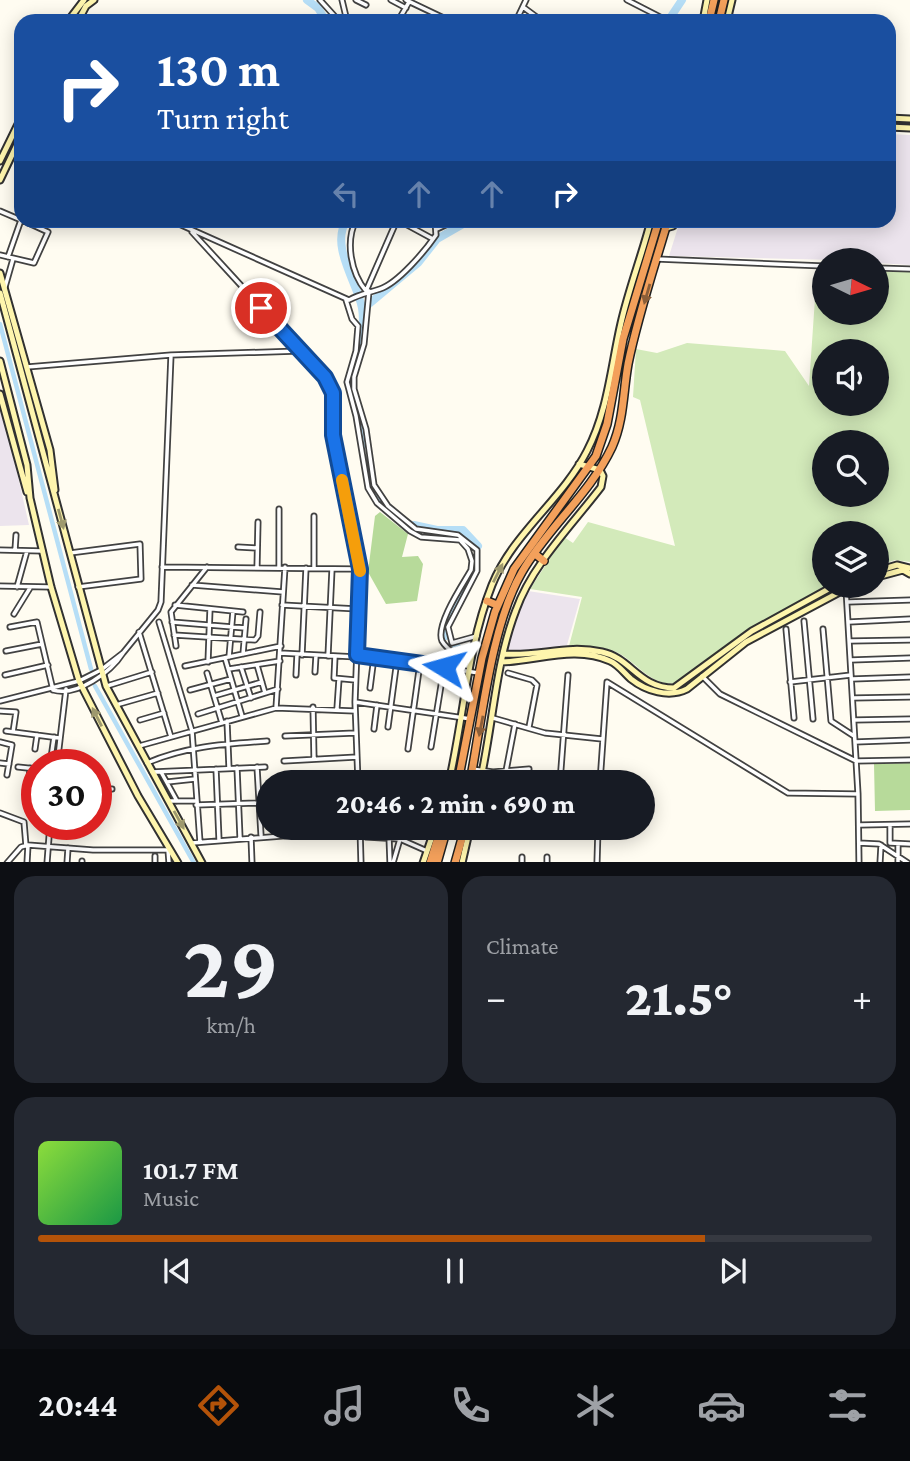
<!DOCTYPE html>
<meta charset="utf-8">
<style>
body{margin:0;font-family:"Crimson Pro",serif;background:#242831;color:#f1f3f6;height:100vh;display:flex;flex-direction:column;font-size:26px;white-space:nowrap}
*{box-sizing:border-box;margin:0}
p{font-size:23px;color:#9ea1a6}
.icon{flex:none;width:38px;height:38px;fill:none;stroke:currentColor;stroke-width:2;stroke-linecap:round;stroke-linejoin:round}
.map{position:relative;height:862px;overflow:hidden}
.drawer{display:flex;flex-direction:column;gap:14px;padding:14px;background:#0d0f14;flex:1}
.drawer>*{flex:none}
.hud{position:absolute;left:14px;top:14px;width:882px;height:214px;border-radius:21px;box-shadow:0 4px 18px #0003;background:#1a4fa0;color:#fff;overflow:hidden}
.needle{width:46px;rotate:95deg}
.controls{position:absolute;left:812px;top:248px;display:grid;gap:14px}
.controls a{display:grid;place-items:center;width:77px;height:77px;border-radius:50%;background:#171b24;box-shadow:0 4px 18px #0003;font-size:35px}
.speed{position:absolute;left:21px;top:749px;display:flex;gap:14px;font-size:35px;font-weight:700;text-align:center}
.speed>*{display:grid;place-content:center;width:91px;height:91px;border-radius:50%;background:#171b24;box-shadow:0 4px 18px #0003;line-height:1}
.speed .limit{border:10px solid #d22;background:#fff;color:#111}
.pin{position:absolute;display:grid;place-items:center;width:60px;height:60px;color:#fff;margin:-30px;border:4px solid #fff;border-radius:50%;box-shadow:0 2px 7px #0007}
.me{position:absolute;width:77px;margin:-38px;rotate:278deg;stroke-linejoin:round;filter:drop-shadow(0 0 5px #0008)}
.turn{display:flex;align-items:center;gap:24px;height:147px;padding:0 28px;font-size:32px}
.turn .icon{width:91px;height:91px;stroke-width:2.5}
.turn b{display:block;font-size:49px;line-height:60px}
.lanes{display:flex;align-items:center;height:66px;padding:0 28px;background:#0003;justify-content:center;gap:35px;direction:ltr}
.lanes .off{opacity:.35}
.big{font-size:52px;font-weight:800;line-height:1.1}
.drawer .tile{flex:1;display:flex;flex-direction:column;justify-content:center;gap:10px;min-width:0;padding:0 24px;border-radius:21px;background:#242831}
.drawer .dial{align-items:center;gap:0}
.dial b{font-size:91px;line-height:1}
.song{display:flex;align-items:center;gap:21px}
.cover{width:84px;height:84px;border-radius:10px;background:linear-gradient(135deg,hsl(90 70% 55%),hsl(140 70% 35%))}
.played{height:7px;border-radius:4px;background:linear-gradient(90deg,#b45309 80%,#363941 80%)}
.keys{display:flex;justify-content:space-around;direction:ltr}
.heat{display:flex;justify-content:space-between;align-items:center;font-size:38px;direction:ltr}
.drawer .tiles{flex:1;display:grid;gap:14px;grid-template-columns:1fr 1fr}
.tile:last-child{grid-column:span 2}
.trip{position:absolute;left:256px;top:770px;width:399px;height:70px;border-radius:35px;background:#171b24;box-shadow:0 4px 18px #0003;font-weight:800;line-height:70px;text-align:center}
.tabs{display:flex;height:112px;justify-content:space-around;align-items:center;background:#090b0e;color:#9ea1a6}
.tabs .icon{width:49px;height:49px}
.tabs .on{color:#b45309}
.tabs b{font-size:32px;color:#f1f3f6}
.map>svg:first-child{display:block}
.industrial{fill:#ece4ed}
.green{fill:#d3eaba;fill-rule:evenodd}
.forest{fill:#b7da9a}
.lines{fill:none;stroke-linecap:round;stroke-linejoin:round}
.canal{stroke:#b6def6;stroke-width:4.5}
.river{stroke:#b6def6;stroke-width:8}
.street-casing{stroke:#424242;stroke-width:7}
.secondary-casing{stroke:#313131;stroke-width:9}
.highway-casing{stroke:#202020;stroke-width:10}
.street{stroke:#fff;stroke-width:3.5}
.secondary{stroke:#fef5ad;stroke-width:5}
.highway{stroke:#f3a05b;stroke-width:7}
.oneway{fill:#8c5f39}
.oneway2{fill:#9e996e}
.route-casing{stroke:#114b97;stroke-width:18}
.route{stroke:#1a73e8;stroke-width:12}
.slow{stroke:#f59e0b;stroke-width:12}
</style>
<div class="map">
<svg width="910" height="863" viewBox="0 0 910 863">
<rect width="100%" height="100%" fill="#fffcf1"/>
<path class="industrial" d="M889 134 910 135V265L877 263V261L669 256 680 221 889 220Z
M0 397 29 525 0 526Z
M528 591 580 599 567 645 531 654 506 653 517 609Z"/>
<path class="green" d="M817 269H824V313H877V271L910 272V562L895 560 877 566V534H824V586H827L749 629 678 683C648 687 638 661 614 651 601 646 583 647 569 646L582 597 530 589 564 537 573 543 588 522 675 546 640 400 633 397 636 349 657 353 687 343 785 351 809 386ZM824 352H877V404H824ZM824 443H877V495H824Z"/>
<path class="forest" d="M380 512 408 534 402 557 418 556 423 564 417 601 386 604 368 572 375 516Z
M910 763V810L875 811 874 764Z"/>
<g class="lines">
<path class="canal" d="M0 324 91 669
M95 686 194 863"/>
<path class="river" d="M307 0 318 8 326 21
M668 21 682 0
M347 220C329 245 358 284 362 308 366 332 356 360 348 382
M363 309 418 263 437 239 470 220
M357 417 363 445
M369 482 378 502
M390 513 409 524
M414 525 437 530H463L478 546
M446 636 444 624 475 570 476 564
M456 646 466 656"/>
<g class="street-casing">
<path id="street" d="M320 0 339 21
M342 0 347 21
M356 0 366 5
M391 0 406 8
M406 0 450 21
M627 0 668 21
M523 7 542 21
M398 21 409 2
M516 21 526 0
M0 211 21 220
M170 220 349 300C360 294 369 293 380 289 398 283 425 251 436 235L435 220
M356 220C345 242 351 273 366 291L397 220
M398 220 433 239
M437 229 456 220
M192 232 325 377 333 393V434L360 569 355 702 358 782
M0 255 34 263 48 232 22 220
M8 257 21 220
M657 259 824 266
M877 268 910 269
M5 287 13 259
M369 291 364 344 354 377V389L366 429 374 485 388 506 416 529 458 535 477 550V571L448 627 452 643 477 636
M346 300 352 319 358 326 356 351 347 382 356 416 368 488 377 503 410 531 421 537 460 540 468 549 472 561 471 570C463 584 435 625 442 641 447 650 462 659 469 668
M27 367 171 355 299 351
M314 516V568
M238 547 257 548
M0 550 43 551
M15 550 16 535
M70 553 140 544 141 579 78 587
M162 567 359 569
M257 567 258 522
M279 567V509
M192 585 283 592
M0 586 50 587
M17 587 27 551
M846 589 858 794 859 863
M848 602 910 600
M175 605 243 612
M282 605 358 609
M14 614 30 588
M804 621 813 719
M159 622 192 731 200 842
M172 622 245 628
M849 622 910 619
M10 627 37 622 53 690
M786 629 794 718
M823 629 831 721 854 736
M139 632 171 737
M174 635 255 640 258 636 260 612
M850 641 910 640
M176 646 171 612 207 567
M6 651 42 644
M123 653 158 610 161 602 171 355
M280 653 357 657
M243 654 246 619
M302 655 306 568
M357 655 479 673
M328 656 332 569
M335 656 334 678 355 680
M229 657 233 611
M225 658 242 716
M851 660 910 658
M208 662 210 609
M257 665 265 693
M185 666 281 646
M241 667 251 698
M229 669 280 661
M315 672 316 655
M207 673 222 723
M508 673 532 680 537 685 529 727
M5 675 48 665
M296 675 297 654
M702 676 720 694 856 761 910 760
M852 679 910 677
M790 682 851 675
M107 686 152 672
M370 688 374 657
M190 690 231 679
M214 696 262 682
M853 698 910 697
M0 701 79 681 101 670 123 653C111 672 77 697 53 690
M355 702 471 719
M116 705 158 693
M313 707 314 759
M276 708 285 567
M337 708 339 679
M0 711 16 712 13 732
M198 714 278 689
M493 718 545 733 602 739
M140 720 164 713
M854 720 910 719
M227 721 229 768
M388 727 397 660
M374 729 377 705
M6 731 59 738
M285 736 355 733
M0 742 12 745 7 775
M855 742 910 740
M139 746 276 708 355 711
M431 747 444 667
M35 749 37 735
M408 749 420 663
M284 761 357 757
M0 763 9 764
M147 763C186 746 225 744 267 741
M50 765 54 737
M57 765 66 689
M18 767 37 769
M257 767 261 835
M237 768 240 838
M216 769 219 840
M472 769 493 772 529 769
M506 771 515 724
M152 772 265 767
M161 772 177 801
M167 782 195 779
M320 782 358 780
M560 782 568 675
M600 782 607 682 788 793 858 794
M28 789 30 768
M96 790 112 789
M169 801H196
M196 805 259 803
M0 813 24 822 26 846
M860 825 910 824
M890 825V843L910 844
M360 828 361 863
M528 828 533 829
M359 834 366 837 400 839 427 851
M251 837 252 863
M389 837 390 863
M192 843 360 830
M859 843 879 844 908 863
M168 850 169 863
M155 856V863
M522 857V863
M547 857V863
M7 863 21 847 28 845 93 850H169
M27 863 28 845
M47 863 50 824
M67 863 68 848
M82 863V861
M393 863 400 839
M597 863 598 828
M880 863 881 845
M898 863V844"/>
</g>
<g class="secondary-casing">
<path id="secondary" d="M68 21 84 0
M78 21 86 6 94 0
M703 21 707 0
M727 21 732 0
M889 118 910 119
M889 127 910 128
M0 161 21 118
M0 180 21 136
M666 228 673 226 674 220
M0 273 50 450 55 490
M0 293 106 686 202 863
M0 361 27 465 30 498 51 587 79 681 138 796 178 863
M0 394 27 492
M877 571 897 565 910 568
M877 577 903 570 910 574
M504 654C539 657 566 644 602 652 631 658 639 688 674 688L752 631 834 586
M502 662C537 661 576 645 610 661 619 665 624 673 631 679 646 691 669 698 687 689L746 642 851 586
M449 782C464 717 467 648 492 585 513 533 562 500 587 451 608 411 611 366 621 323 629 288 642 255 651 220
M480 782C493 726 495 664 516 610 532 565 572 525 601 487L603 476 600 470 579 464
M423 863 435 828
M462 863 470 828"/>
</g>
<g class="highway-casing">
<path id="highway" d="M709 21 714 0
M719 21 724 0
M535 554 544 561
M487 601 497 605
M458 782 482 658 495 612 514 569 596 456 607 424 623 339 659 220
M470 782C482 720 491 625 522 572 548 527 590 494 612 447 624 420 623 392 628 364 638 315 654 268 668 220
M430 863 441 828
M437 863 447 828
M455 863 464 831 460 829"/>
</g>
<use href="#street" class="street"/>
<use href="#secondary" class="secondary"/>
<use href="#highway" class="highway"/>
</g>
<defs><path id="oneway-solid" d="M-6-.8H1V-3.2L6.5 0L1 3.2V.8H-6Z" transform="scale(1.75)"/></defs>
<g class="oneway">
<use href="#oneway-solid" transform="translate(647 294) rotate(106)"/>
<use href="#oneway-solid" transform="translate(481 726) rotate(101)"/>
</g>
<g class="oneway2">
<use href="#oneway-solid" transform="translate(61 519) rotate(75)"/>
<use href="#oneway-solid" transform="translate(498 573) rotate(-63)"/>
<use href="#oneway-solid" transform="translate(97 717) rotate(-117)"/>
<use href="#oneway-solid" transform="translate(179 820) rotate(61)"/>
</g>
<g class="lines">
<g class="route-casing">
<path id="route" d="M261 308 325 377 333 393V435L360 569 357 655 444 667"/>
</g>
<use href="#route" class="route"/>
<path class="slow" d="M342 480 360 571"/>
</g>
</svg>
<div class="controls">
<a><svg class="needle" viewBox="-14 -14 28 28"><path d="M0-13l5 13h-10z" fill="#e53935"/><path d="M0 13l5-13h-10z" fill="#9ea1a6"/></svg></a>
<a><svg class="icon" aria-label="sound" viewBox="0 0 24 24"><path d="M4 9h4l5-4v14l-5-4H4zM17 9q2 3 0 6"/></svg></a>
<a><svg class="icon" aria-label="search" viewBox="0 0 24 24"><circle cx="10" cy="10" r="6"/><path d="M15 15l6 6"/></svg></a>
<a><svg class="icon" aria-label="layers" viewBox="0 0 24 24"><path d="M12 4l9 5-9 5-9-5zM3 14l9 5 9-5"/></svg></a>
</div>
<div class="speed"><div class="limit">30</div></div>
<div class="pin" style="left:261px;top:308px;background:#d93025"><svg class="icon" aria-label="arrive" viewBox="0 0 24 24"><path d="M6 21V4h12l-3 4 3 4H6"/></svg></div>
<svg class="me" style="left:444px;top:667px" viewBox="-20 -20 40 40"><path d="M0-17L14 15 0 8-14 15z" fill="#1a73e8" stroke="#fff" stroke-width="4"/></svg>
<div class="trip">20:46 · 2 min · 690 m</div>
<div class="hud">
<div class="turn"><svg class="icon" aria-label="right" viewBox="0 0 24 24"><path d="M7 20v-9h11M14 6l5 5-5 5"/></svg><div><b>130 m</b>Turn right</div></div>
<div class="lanes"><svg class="icon off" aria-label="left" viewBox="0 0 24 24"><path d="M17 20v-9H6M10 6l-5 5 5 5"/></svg><svg class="icon off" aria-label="ahead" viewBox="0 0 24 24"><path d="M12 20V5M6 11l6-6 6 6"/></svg><svg class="icon off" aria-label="ahead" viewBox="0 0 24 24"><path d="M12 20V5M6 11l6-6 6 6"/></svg><svg class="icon" aria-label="right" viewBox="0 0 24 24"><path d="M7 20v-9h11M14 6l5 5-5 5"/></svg></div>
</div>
</div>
<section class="drawer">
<div class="tiles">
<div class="tile dial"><b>29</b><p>km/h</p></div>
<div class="tile"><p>Climate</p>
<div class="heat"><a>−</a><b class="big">21.5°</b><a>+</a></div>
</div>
<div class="tile">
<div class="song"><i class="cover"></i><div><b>101.7 FM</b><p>Music</p></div></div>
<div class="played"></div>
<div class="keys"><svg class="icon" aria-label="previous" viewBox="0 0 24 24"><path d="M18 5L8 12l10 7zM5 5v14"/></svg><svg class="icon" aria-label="pause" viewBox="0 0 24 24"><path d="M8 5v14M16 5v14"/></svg><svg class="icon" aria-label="next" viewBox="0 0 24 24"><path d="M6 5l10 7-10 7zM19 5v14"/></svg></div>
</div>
</div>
</section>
<nav class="tabs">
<b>20:44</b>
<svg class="icon on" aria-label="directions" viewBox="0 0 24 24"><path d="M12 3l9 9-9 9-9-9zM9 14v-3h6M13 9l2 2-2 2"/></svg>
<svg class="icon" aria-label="music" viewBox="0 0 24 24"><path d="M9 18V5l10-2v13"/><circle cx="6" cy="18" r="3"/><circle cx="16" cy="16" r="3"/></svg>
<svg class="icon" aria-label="phone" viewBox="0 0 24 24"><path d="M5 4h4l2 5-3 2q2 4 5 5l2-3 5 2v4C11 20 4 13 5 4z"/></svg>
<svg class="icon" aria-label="climate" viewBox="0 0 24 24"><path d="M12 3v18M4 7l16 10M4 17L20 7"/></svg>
<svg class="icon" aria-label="car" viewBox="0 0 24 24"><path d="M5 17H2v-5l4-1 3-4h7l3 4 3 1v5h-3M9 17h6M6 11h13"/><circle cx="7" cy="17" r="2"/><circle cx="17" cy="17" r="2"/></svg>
<svg class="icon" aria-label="filters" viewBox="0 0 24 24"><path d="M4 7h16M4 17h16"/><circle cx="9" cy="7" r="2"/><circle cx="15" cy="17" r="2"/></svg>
</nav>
